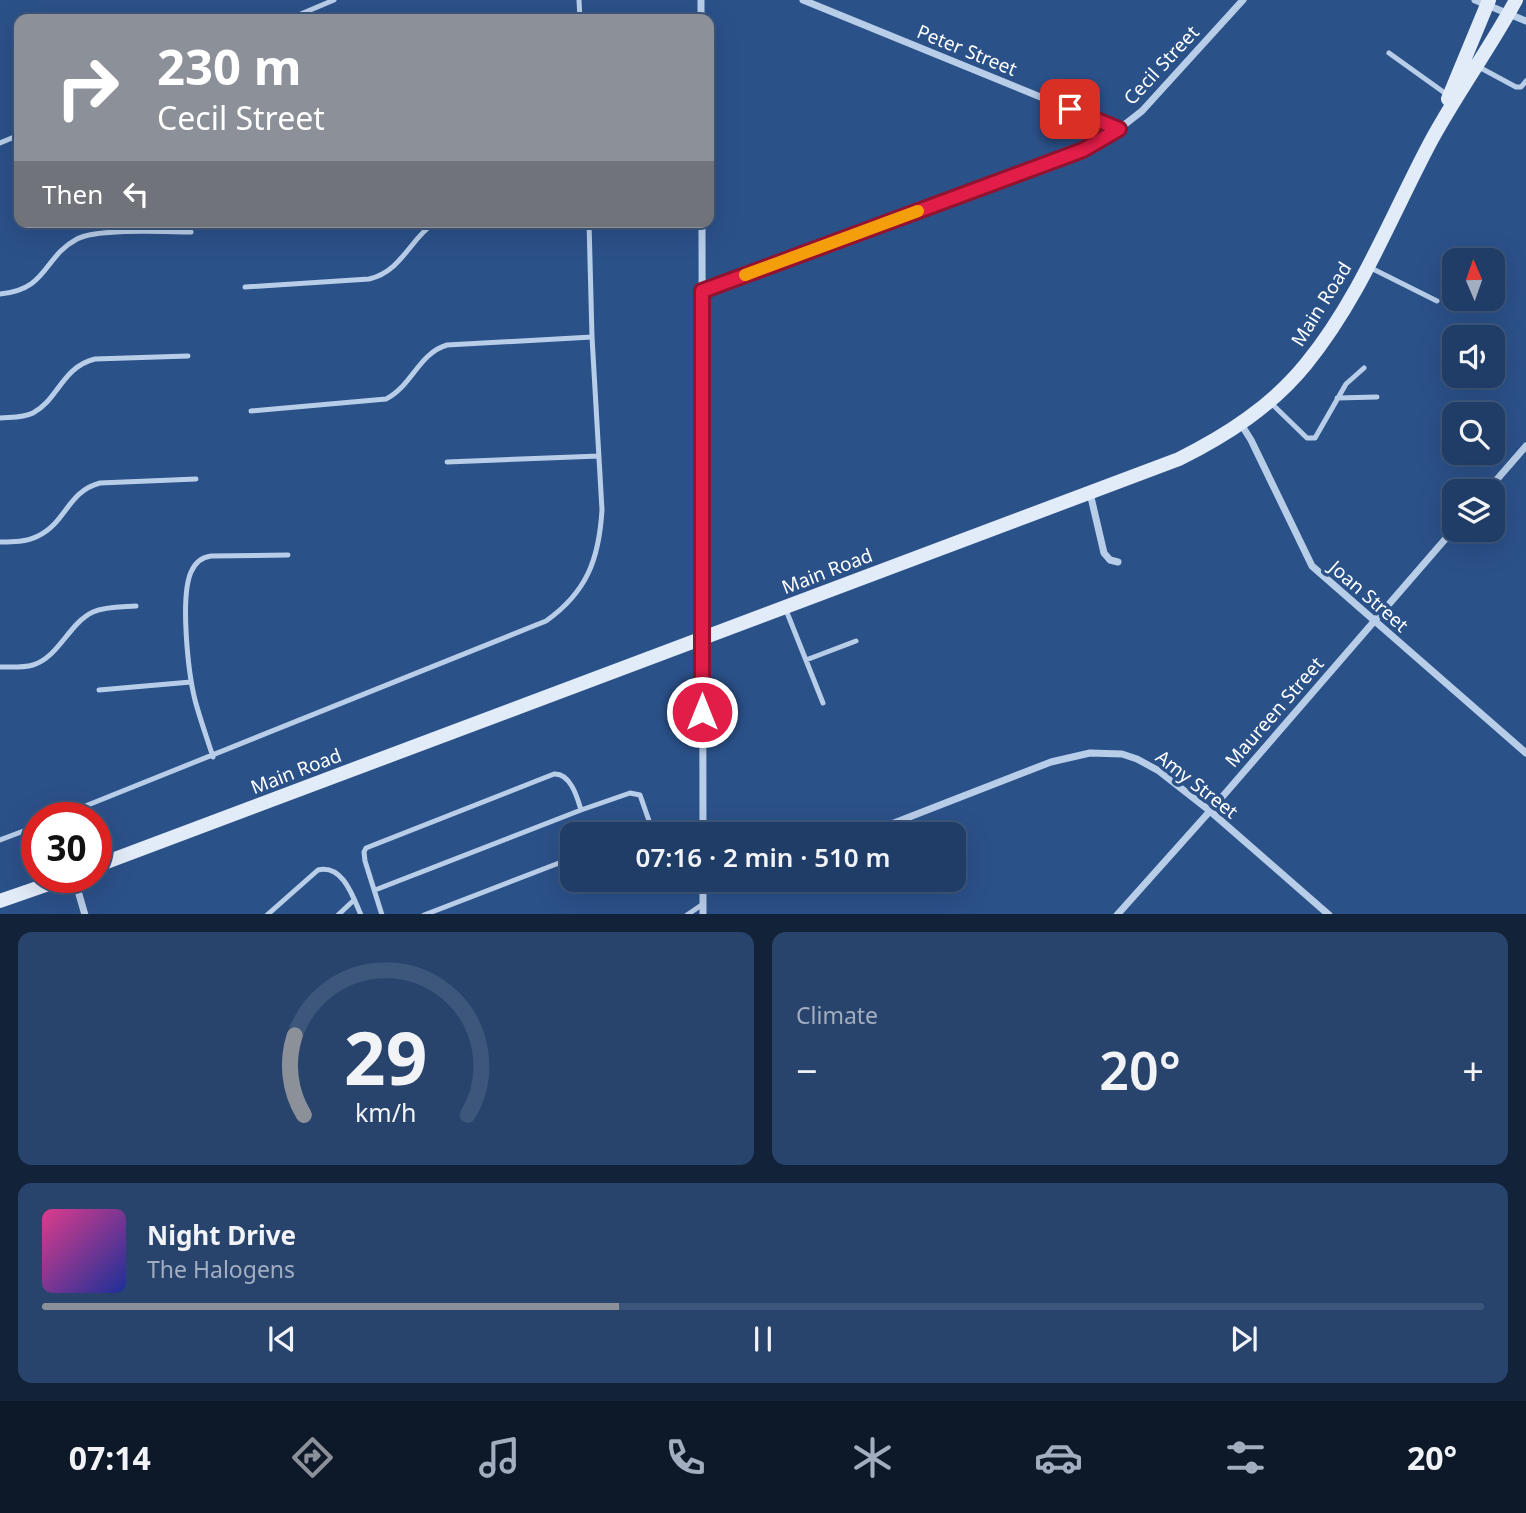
<!DOCTYPE html>
<meta charset="utf-8">
<style>
body{margin:0;font-family:"Noto Sans",sans-serif;background:#28446d;color:#f1f3f6;height:100vh;display:flex;flex-direction:column;font-size:26px;white-space:nowrap}
*{box-sizing:border-box;margin:0}
p{font-size:23px;color:#a2aec0}
.icon{flex:none;width:38px;height:38px;fill:none;stroke:currentColor;stroke-width:2;stroke-linecap:round;stroke-linejoin:round}
.map{position:relative;height:914px;overflow:hidden}
.details{display:flex;flex-direction:column;gap:18px;padding:18px;background:#122239;flex:1}
.details>*{flex:none}
.guide{position:absolute;left:14px;top:14px;width:700px;height:214px;border-radius:14px;box-shadow:0 7px 28px #0002,0 0 0 2px #3d567b;background:#8c9099;color:#fff;overflow:hidden}
.needle{width:46px;rotate:358deg}
.buttons{position:absolute;left:1442px;top:248px;display:grid;gap:14px}
.buttons a{display:grid;place-items:center;width:63px;height:63px;border-radius:14px;background:#203d67;box-shadow:0 7px 28px #0002,0 0 0 2px #3d567b;font-size:35px}
.speed{position:absolute;left:21px;top:802px;display:flex;gap:14px;font-size:35px;font-weight:700;text-align:center}
.speed>*{display:grid;place-content:center;width:91px;height:91px;border-radius:50%;background:#203d67;box-shadow:0 7px 28px #0002,0 0 0 2px #3d567b;line-height:1}
.speed .limit{border:10px solid #d22;background:#fff;color:#111}
.pin{position:absolute;display:grid;place-items:center;width:60px;height:60px;color:#fff;margin:-30px;border-radius:14px;box-shadow:0 4px 10px #0006}
.me{position:absolute;width:77px;margin:-38px;rotate:0deg;stroke-linejoin:round;filter:drop-shadow(0 0 5px #0008)}
.turn{display:flex;align-items:center;gap:24px;height:147px;padding:0 28px;font-size:32px}
.turn .icon{width:91px;height:91px;stroke-width:2.5}
.turn b{display:block;font-size:49px;line-height:60px}
.then{display:flex;align-items:center;height:66px;padding:0 28px;background:#0003;gap:14px;font-size:26px}
.big{font-size:52px;font-weight:600;line-height:1.1}
.details .card{flex:1;display:flex;flex-direction:column;justify-content:center;gap:10px;min-width:0;padding:0 24px;border-radius:14px;background:#28446d}
.details .dial{align-items:center;gap:0}
.dial svg{height:182px;overflow:visible;fill:none;stroke:#3d567b;stroke-width:7;stroke-linecap:round;text-anchor:middle}
.dial text{fill:#f1f3f6;stroke:none}
.song{display:flex;align-items:center;gap:21px}
.cover{width:84px;height:84px;border-radius:10px;background:linear-gradient(135deg,hsl(330 70% 55%),hsl(230 70% 35%))}
.played{height:7px;border-radius:4px;background:linear-gradient(90deg,#8c9099 40%,#3d567b 40%)}
.keys{display:flex;justify-content:space-around;direction:ltr}
.heat{display:flex;justify-content:space-between;align-items:center;font-size:38px;direction:ltr}
.details .tiles{flex:1;display:grid;gap:18px;grid-template-columns:1fr 1fr}
.card:last-child{grid-column:span 2}
.trip{position:absolute;left:560px;top:822px;width:406px;height:70px;border-radius:14px;background:#203d67;box-shadow:0 7px 28px #0002,0 0 0 2px #3d567b;font-weight:600;line-height:70px;text-align:center}
.tabs{display:flex;height:112px;justify-content:space-around;align-items:center;background:#0d1829;color:#a2aec0}
.tabs .icon{width:49px;height:49px}
.tabs .active{color:#8c9099}
.tabs b{font-size:32px;color:#f1f3f6}
.map>svg:first-child{display:block}
.lines{fill:none;stroke-linecap:round;stroke-linejoin:round}
.service{stroke:#b8cde8;stroke-width:5}
.minor{stroke:#b8cde8;stroke-width:7}
.secondary{stroke:#e2ebf8;stroke-width:14}
.route-casing{stroke:#92132f;stroke-width:18}
.route{stroke:#e11d48;stroke-width:12}
.slow{stroke:#f59e0b;stroke-width:12}
.labels{text-anchor:middle;dominant-baseline:central;stroke-width:7;stroke-linejoin:round;paint-order:stroke}
.street-label{font-size:19px;fill:#fff;stroke:#2b5189}
</style>
<div class="map">
<svg width="1526" height="915" viewBox="0 0 1526 915">
<rect width="100%" height="100%" fill="#2b5189"/>
<g class="lines">
<path class="service" d="M579 0 580 19
M289 19 334 0
M1389 53 1449 96
M1477 66 1516 87H1521L1526 81
M0 143 19 135
M1371 268 1437 301
M245 287 369 279C402 271 409 240 435 222
M0 294C48 290 43 257 77 239 98 228 165 232 191 232
M1337 398 1377 397
M1271 403 1307 438H1315L1346 384 1364 368
M251 411 386 399C411 387 419 353 447 345L592 337
M0 418C11 417 23 418 33 413 58 400 62 367 95 359L188 356
M447 462 599 456
M0 542C13 542 26 542 38 536 65 524 68 491 100 483L196 479
M786 610 823 703
M806 660 856 641
M0 667C11 667 22 668 33 665 59 657 69 623 93 612 106 606 123 607 136 606
M99 690 191 682
M213 757C207 738 200 719 195 700 188 672 180 597 191 572 195 563 202 557 211 556L288 555
M58 817 546 621C587 592 599 559 602 510L592 337 589 222
M634 835 653 828
M0 840 37 826
M375 890 581 810
M267 915 318 870C343 864 353 897 361 915
M338 915 354 900
M382 915 365 861 364 852 366 848 554 774C570 773 577 796 581 810L630 793 640 795 654 835
M424 915 572 858
M687 915 703 904"/>
<path class="minor" d="M701 0V19
M803 0 1119 129
M1475 0 1526 21
M702 222 703 835
M702 291 1082 150 1119 129 1142 111 1243 0
M1241 424 1251 440 1312 566 1526 753
M1486 492 1526 446
M1090 493 1104 553 1110 560 1118 562
M863 835 1051 762 1090 753 1122 754 1137 759 1159 771 1210 811 1329 915
M74 877 85 915
M703 915V880
M1117 915 1210 811 1454 529"/>
<path class="secondary" d="M1448 99 1489 0
M96 866 1179 459C1227 435 1272 406 1306 364 1360 298 1391 216 1431 141 1457 93 1490 48 1516 0
M0 901 69 877"/>
</g>
<g class="lines">
<g class="route-casing">
<path id="route" d="M702 712V291L1083 150 1119 129 1070 109"/>
</g>
<use href="#route" class="route"/>
<path class="slow" d="M745 275 918 211"/>
</g>
<g class="labels">
<g class="street-label">
<text transform="translate(967 50) rotate(22)">Peter Street</text>
<text transform="translate(1161 65) rotate(-47)">Cecil Street</text>
<text transform="translate(1321 304) rotate(-58)">Main Road</text>
<text transform="translate(827 571) rotate(-21)">Main Road</text>
<text transform="translate(1369 596) rotate(41)">Joan Street</text>
<text transform="translate(1274 712) rotate(-49)">Maureen Street</text>
<text transform="translate(296 771) rotate(-21)">Main Road</text>
<text transform="translate(1197 784) rotate(38)">Amy Street</text>
</g>
</g>
</svg>
<div class="buttons">
<a><svg class="needle" viewBox="-14 -14 28 28"><path d="M0-13l5 13h-10z" fill="#e53935"/><path d="M0 13l5-13h-10z" fill="#a2aec0"/></svg></a>
<a><svg class="icon" aria-label="sound" viewBox="0 0 24 24"><path d="M4 9h4l5-4v14l-5-4H4zM17 9q2 3 0 6"/></svg></a>
<a><svg class="icon" aria-label="search" viewBox="0 0 24 24"><circle cx="10" cy="10" r="6"/><path d="M15 15l6 6"/></svg></a>
<a><svg class="icon" aria-label="layers" viewBox="0 0 24 24"><path d="M12 4l9 5-9 5-9-5zM3 14l9 5 9-5"/></svg></a>
</div>
<div class="speed"><div class="limit">30</div></div>
<div class="pin" style="left:1070px;top:109px;background:#d93025"><svg class="icon" aria-label="arrive" viewBox="0 0 24 24"><path d="M6 21V4h12l-3 4 3 4H6"/></svg></div>
<svg class="me" style="left:702px;top:712px" viewBox="-20 -20 40 40"><circle r="17" fill="#e11d48" stroke="#fff" stroke-width="3"/><path d="M0-11L8 9 0 5-8 9z" fill="#fff"/></svg>
<div class="trip">07:16 · 2 min · 510 m</div>
<div class="guide">
<div class="turn"><svg class="icon" aria-label="right" viewBox="0 0 24 24"><path d="M7 20v-9h11M14 6l5 5-5 5"/></svg><div><b>230 m</b>Cecil Street</div></div>
<div class="then">Then<svg class="icon" aria-label="left" viewBox="0 0 24 24"><path d="M17 20v-9H6M10 6l-5 5 5 5"/></svg></div>
</div>
</div>
<section class="details">
<div class="tiles">
<div class="card dial"><svg viewBox="0 0 100 80">
<path d="M14 69A42 42 0 1 1 86 69"/>
<path d="M14 69A42 42 0 0 1 10 34" stroke="#8c9099"/>
<text x="50" y="56" font-size="32" font-weight="700">29</text>
<text x="50" y="72" font-size="11">km/h</text>
</svg></div>
<div class="card"><p>Climate</p>
<div class="heat"><a>−</a><b class="big">20°</b><a>+</a></div>
</div>
<div class="card">
<div class="song"><i class="cover"></i><div><b>Night Drive</b><p>The Halogens</p></div></div>
<div class="played"></div>
<div class="keys"><svg class="icon" aria-label="previous" viewBox="0 0 24 24"><path d="M18 5L8 12l10 7zM5 5v14"/></svg><svg class="icon" aria-label="pause" viewBox="0 0 24 24"><path d="M8 5v14M16 5v14"/></svg><svg class="icon" aria-label="next" viewBox="0 0 24 24"><path d="M6 5l10 7-10 7zM19 5v14"/></svg></div>
</div>
</div>
</section>
<nav class="tabs">
<b>07:14</b>
<svg class="icon active" aria-label="directions" viewBox="0 0 24 24"><path d="M12 3l9 9-9 9-9-9zM9 14v-3h6M13 9l2 2-2 2"/></svg>
<svg class="icon" aria-label="music" viewBox="0 0 24 24"><path d="M9 18V5l10-2v13"/><circle cx="6" cy="18" r="3"/><circle cx="16" cy="16" r="3"/></svg>
<svg class="icon" aria-label="phone" viewBox="0 0 24 24"><path d="M5 4h4l2 5-3 2q2 4 5 5l2-3 5 2v4C11 20 4 13 5 4z"/></svg>
<svg class="icon" aria-label="climate" viewBox="0 0 24 24"><path d="M12 3v18M4 7l16 10M4 17L20 7"/></svg>
<svg class="icon" aria-label="car" viewBox="0 0 24 24"><path d="M5 17H2v-5l4-1 3-4h7l3 4 3 1v5h-3M9 17h6M6 11h13"/><circle cx="7" cy="17" r="2"/><circle cx="17" cy="17" r="2"/></svg>
<svg class="icon" aria-label="filters" viewBox="0 0 24 24"><path d="M4 7h16M4 17h16"/><circle cx="9" cy="7" r="2"/><circle cx="15" cy="17" r="2"/></svg>
<b>20°</b>
</nav>
